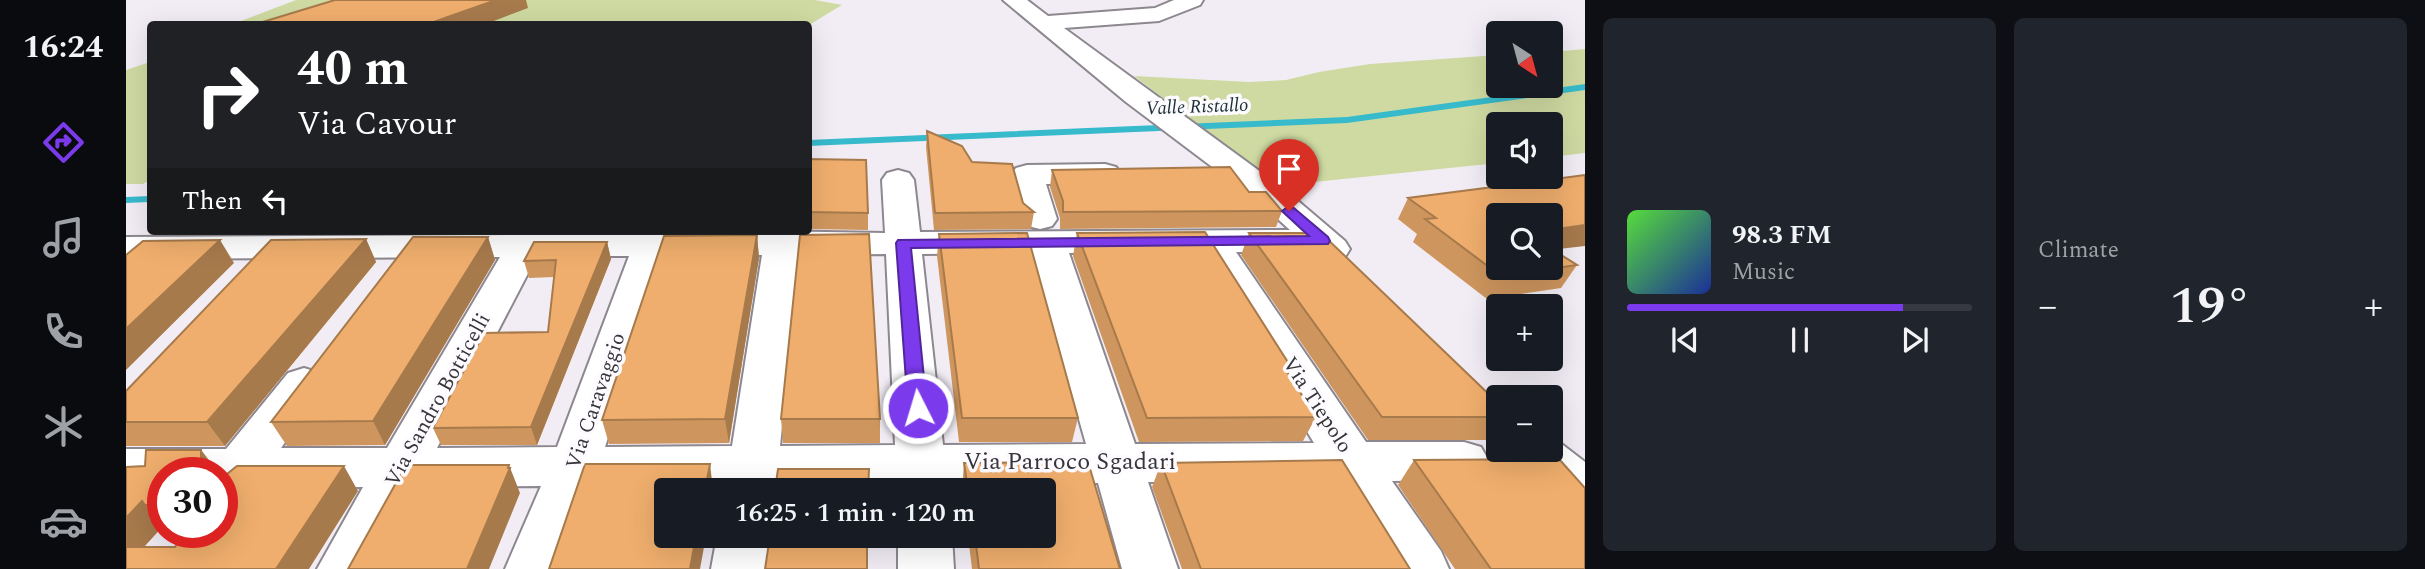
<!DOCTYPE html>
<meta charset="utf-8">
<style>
body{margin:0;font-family:Spectral,serif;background:#20242c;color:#f1f3f6;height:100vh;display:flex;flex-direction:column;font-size:26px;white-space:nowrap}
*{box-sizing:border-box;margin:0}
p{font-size:23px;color:#9ea1a6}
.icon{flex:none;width:38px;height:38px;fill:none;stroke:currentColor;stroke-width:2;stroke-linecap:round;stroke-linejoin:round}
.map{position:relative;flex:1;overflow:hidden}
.sheet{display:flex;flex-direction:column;gap:18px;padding:18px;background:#0d0f14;width:840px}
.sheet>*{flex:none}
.hud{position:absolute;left:21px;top:21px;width:665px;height:214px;border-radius:7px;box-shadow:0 7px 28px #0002;background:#202124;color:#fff;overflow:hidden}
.needle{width:46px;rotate:144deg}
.buttons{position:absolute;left:1360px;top:21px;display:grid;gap:14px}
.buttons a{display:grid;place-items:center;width:77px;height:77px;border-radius:7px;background:#171b24;box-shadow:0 7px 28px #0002;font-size:35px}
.speed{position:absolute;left:21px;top:457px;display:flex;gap:14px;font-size:35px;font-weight:700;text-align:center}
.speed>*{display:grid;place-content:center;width:91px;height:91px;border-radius:50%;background:#171b24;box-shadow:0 7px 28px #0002;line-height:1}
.speed .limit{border:10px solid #d22;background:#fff;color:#111}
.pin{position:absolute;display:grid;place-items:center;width:60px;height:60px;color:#fff;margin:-72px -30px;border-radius:50% 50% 50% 0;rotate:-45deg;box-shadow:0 0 7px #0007}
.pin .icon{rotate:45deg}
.me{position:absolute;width:77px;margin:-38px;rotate:355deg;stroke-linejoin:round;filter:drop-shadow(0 0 5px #0008)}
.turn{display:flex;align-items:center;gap:24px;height:147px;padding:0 35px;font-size:32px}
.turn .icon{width:91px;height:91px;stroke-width:2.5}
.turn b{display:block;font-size:49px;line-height:60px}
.then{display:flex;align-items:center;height:66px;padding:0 35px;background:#0003;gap:14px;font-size:26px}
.big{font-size:52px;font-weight:600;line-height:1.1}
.sheet .widget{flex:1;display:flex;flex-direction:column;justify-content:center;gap:10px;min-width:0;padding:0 24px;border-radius:10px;background:#20242c}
.song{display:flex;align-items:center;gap:21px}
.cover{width:84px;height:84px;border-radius:10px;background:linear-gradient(135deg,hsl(110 70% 55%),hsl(230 70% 35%))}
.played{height:7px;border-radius:4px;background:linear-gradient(90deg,#7c3aed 80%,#363941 80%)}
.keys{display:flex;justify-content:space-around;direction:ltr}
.heat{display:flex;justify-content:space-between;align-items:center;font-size:38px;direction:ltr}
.sheet .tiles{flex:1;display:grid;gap:18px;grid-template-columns:repeat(2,1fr)}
.trip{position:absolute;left:528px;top:478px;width:402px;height:70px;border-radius:7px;background:#171b24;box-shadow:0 7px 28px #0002;font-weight:600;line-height:70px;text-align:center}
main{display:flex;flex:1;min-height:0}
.tab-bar{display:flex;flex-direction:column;width:126px;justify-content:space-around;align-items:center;background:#090b0e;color:#9ea1a6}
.tab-bar .icon{width:49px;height:49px}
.tab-bar .selected{color:#7c3aed}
.tab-bar b{font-size:32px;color:#f1f3f6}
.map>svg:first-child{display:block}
.green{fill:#cfdaa2}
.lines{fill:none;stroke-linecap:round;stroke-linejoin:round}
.stream{fill:#37bacc;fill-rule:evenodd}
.minor-casing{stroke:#8d8890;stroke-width:4}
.minor{fill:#fff;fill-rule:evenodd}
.wall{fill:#ce965e}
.shaded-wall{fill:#a77a4c}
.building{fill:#efae6d;stroke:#a77a4c;stroke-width:2}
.route{fill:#7c3aed;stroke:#51269a;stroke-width:2}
.labels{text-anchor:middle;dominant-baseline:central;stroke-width:7;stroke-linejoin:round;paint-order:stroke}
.far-water-label{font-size:19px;font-style:italic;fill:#1a3034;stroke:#fdfbff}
.street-label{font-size:21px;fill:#363538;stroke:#fdfbff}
.near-street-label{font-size:24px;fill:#363538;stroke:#fdfbff}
</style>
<main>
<nav class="tab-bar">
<b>16:24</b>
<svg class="icon selected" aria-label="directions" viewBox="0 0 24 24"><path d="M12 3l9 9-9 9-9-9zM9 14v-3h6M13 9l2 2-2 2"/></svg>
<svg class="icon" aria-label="music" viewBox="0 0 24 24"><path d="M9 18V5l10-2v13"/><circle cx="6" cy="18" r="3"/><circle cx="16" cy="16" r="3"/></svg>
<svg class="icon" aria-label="phone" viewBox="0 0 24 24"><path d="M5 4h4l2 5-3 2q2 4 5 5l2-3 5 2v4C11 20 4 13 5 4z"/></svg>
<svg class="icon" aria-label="climate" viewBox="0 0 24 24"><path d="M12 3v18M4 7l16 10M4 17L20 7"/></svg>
<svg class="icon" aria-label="car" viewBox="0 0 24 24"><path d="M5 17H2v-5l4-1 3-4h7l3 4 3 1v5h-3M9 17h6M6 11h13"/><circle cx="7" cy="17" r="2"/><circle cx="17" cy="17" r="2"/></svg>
</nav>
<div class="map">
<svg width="1459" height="569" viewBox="0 0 1459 569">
<rect width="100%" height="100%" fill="#f2edf5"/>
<path class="green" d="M170 0H689L716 5 683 25 107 24Z
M1459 49V153L1425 157 1424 124H1372V163L1159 185 1115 158 1008 76 1124 82 1160 80 1193 72 1244 64 1372 55V86H1424L1425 52Z
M24 62V180L17 184H0V70Z"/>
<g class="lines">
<path class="stream" d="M1459 84V90L1221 123 682 146V140L1221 117Z
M24 196V202L0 203V197Z"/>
<g class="minor-casing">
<path id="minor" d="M877 0H901L922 16 1029 8 1048 0H1077L1074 5 1033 21 938 28 1158 189 1219 241 1224 249 1219 257C1204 260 1196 259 1185 249L1174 252H1110L1240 442H1338L1355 447 1363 461 1355 475 1338 480 1266 481 1315 551 1323 569H1265L1212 481 1022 482 1052 569H996L972 483 822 484V490H772L771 484 650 485 649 490H599V485L466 486 435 569H379L415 486 291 487 248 569H191L237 487 127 488C120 498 109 506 96 501V472H37V488L0 489V449H100L162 373 178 368 194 373 200 384 155 448H261L374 257 0 259V237L387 235 389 231H425L423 235 511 234 512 231H548L547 234 640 233V231L759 233 756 180 761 173 772 170 783 173 788 180 794 232 1164 230 1134 203 1000 102ZM1073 252 1188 443 1009 444 943 253ZM906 253 960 444 817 445 796 254ZM760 254 769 445 654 446 673 255ZM636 255 606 446 479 447 540 256ZM411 256H503L431 447 311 448Z
M979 164 990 167 995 174 990 181 979 184H920L931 219 926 226 914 229 902 226 897 219 885 175 890 168 901 165Z
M1424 435 1459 462V514C1431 504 1403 476 1389 450H1424Z
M591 536H645L641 569H585Z
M772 536H826L828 569H772Z"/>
</g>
<use href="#minor" class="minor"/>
</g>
<path class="wall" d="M801 131 846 162 908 212 905 229 808 230 800 147Z
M682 159 742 213V230L682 229Z
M926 170 1123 192 1156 211 1150 227 934 229V218L924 187Z
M1282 198 1428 250 1451 265 1435 288 1361 299 1287 242 1291 234 1272 219Z
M313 231H387L385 232 314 233Z
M427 231H496L427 232Z
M951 233 1165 367 1162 373 1190 417 1177 441 1013 442 947 256Z
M1123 233 1372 403V438L1370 440H1242L1115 255Z
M813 234 952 418 946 442H833L811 256Z
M631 235 633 258 603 443 483 444 476 420Z
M362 237 369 260 259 445 161 446 145 422Z
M240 239 250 262 99 446H0V391Z
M481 242 485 259 411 445H315L307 428 422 332 428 277 403 278 398 261Z
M655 419H754V443H657Z
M75 450 92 472H37V526L18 547H49L232 491 0 569 19 466Z
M1288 460 1459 569H1329L1272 485Z
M962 462 994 569H846L842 536H919V490H836L838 463Z
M1035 463 1284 569H1056L1026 487Z"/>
<path class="shaded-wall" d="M370 0H400L402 8 360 24H302Z
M1459 225V246L1424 250V230Z
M631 235 633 258 603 443 599 419Z
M362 237 369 260 259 445 247 421Z
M240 239 250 262 99 446 81 422Z
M94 240 108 263 0 370V329Z
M481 242 485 259 411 445 405 427Z
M75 450 92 472H75Z
M584 464 587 490H579Z
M383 465 394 493 363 569H341Z
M218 466 232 491 183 569H150Z
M16 501 37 526 16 549 0 562V518Z
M570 536H580L574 569H564Z"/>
<path class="building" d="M209 0H370L302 24H130Z
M801 131 836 146 846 162 886 164 897 203 908 212 809 213Z
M682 159 740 160 742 213 682 212Z
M1104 167 1123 192H1140L1156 211 937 212V201L926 170Z
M1459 175V225L1424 230V215H1372V268H1424V248L1451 265 1375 276 1299 219 1310 218 1282 198Z
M1079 232 1165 367 1160 370 1190 417 1021 418 951 233Z
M901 233 952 418H836L813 234Z
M1123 233H1195L1372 403V417H1256Z
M743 234 754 419H655L674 235Z
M631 235 599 419 476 420 538 236Z
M287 237H362L247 421 145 422Z
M240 239 81 422H0V391L145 240Z
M94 240 0 329V255L17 241Z
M408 242H481L405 427 307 428 358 333 422 332 430 260 398 261Z
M20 450H75V472H37V505H19L16 501 0 518V467L19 466Z
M1433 459 1459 488V569H1365L1288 460Z
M1216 460 1284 569H1075L1035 463Z
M962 462 994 569H853L849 536H919V490H842L838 463Z
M459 464H584L579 490H541V536H570L564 569H423Z
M280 465H383L382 468H384L341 569H222Z
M111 466H218L150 569H0V547H49L59 532H96V478Z
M652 469H743L742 490H649Z
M644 536H741V569H639Z"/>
<path class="route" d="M1163 206 1168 208 1202 237 1204 241 1202 244 785 248 801 408 798 413H785L782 408 770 243 772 240 1183 236 1156 211Z"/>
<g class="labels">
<g class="far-water-label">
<text transform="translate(1071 107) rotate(-2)">Valle Ristallo</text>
</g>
<g class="street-label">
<text transform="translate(312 400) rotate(-61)">Via Sandro Botticelli</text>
<text transform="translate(470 401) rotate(-71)">Via Caravaggio</text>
<text transform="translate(1191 405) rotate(57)">Via Tiepolo</text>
</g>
<g class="near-street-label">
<text x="944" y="462">Via Parroco Sgadari</text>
</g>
</g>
</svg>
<div class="buttons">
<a><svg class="needle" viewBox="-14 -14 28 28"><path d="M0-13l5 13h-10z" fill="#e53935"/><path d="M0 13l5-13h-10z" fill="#9ea1a6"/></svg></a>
<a><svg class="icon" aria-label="sound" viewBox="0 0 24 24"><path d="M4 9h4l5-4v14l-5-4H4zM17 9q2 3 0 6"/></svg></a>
<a><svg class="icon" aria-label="search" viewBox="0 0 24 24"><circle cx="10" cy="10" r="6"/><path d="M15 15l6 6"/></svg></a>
<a>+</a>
<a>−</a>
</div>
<div class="speed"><div class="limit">30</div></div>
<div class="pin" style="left:1163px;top:211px;background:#d93025"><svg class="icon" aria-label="arrive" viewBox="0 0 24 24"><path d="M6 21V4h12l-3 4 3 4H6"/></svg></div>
<svg class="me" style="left:792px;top:408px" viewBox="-20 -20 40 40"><circle r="17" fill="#7c3aed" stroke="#fff" stroke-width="3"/><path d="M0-11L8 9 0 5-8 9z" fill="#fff"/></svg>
<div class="trip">16:25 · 1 min · 120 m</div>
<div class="hud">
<div class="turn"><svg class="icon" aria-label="right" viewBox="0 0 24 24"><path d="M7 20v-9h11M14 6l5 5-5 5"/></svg><div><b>40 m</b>Via Cavour</div></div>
<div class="then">Then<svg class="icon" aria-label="left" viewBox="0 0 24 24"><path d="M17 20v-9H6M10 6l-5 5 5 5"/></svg></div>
</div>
</div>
<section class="sheet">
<div class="tiles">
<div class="widget">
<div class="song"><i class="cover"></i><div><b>98.3 FM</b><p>Music</p></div></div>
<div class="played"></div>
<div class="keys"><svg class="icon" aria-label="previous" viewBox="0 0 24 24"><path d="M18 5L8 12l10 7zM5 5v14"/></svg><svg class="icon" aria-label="pause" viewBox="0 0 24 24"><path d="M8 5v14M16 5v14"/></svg><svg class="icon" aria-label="next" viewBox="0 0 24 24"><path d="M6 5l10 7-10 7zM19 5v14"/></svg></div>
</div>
<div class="widget"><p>Climate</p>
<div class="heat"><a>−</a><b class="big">19°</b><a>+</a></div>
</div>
</div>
</section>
</main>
